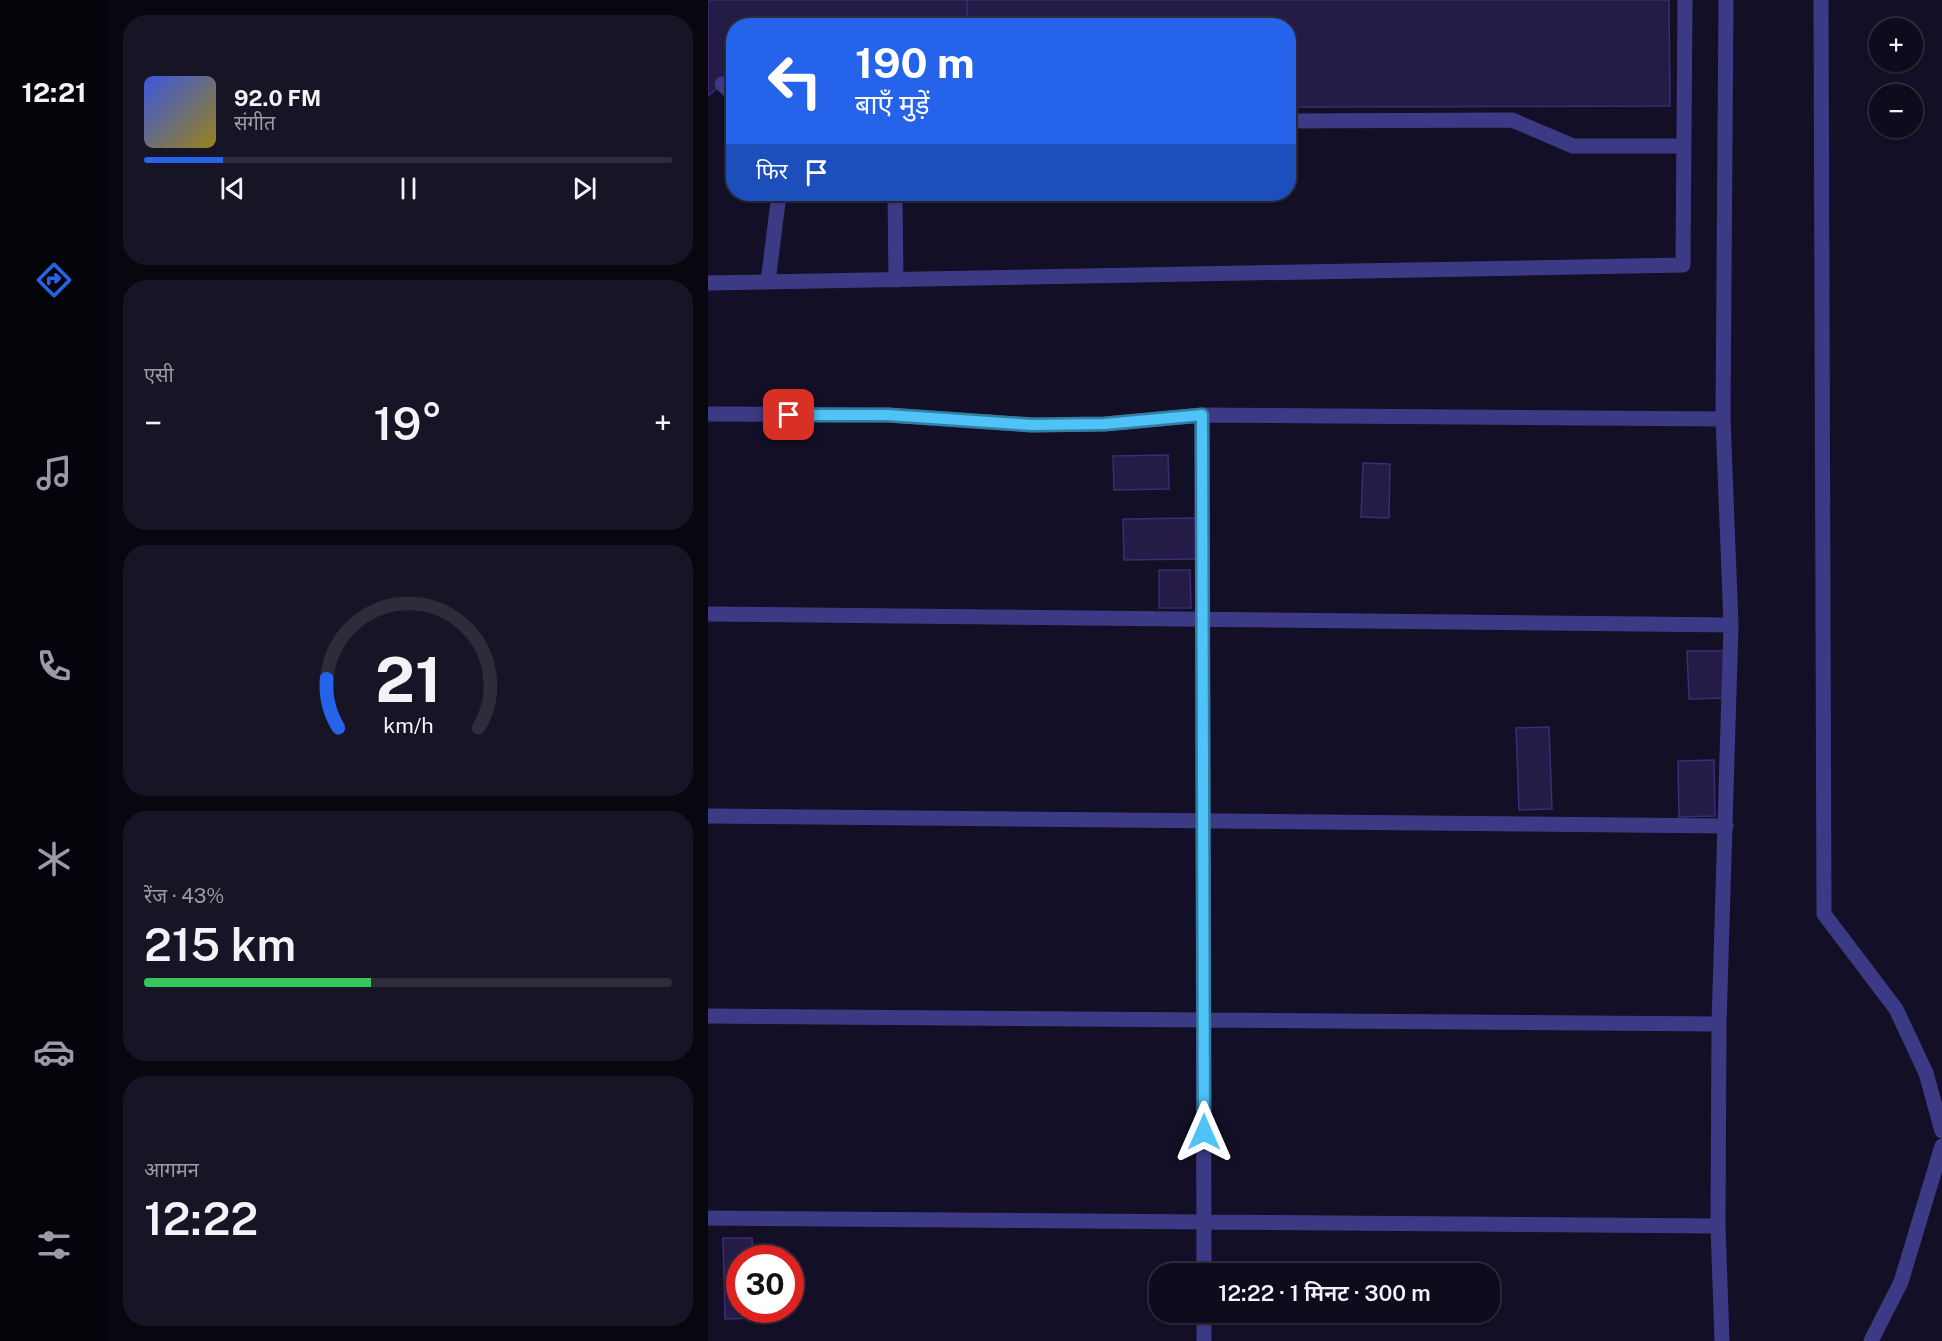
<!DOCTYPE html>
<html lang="hi">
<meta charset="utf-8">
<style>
body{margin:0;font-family:"Public Sans","Noto Sans Devanagari",sans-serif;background:#171425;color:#f1f3f6;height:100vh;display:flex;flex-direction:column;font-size:22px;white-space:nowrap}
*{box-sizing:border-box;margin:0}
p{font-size:20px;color:#9b9ba3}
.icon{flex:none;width:33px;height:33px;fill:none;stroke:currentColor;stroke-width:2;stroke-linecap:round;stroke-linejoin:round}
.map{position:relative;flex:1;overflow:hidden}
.drawer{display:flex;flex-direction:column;gap:15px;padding:15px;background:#08060f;width:600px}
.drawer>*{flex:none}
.top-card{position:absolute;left:18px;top:18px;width:570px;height:183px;border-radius:24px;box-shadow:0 2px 4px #0004,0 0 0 2px #2e2b3b;background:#2563eb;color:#fff;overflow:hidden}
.tools{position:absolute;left:1161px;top:18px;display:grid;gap:12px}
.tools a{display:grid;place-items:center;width:54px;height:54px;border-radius:50%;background:#0e0b1c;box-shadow:0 2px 4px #0004,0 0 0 2px #2e2b3b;font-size:30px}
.speed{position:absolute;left:18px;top:1245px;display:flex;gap:12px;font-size:30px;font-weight:700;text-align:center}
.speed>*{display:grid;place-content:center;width:78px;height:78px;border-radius:50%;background:#0e0b1c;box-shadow:0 2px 4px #0004,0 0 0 2px #2e2b3b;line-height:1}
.speed .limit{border:9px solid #d22;background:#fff;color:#111}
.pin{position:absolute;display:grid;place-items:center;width:51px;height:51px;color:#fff;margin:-26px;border-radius:12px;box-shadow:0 3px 9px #0006}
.me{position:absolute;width:66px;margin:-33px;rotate:0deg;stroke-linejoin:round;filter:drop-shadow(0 0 4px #0008)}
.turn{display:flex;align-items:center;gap:21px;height:126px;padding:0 30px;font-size:27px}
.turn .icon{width:78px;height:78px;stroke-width:2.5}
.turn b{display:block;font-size:42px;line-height:51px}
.then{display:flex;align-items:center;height:57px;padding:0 30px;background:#0003;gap:12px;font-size:22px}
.big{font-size:45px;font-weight:600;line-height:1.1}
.drawer .tile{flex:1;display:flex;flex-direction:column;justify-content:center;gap:9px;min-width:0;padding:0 21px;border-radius:24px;background:#171425}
.drawer .dial{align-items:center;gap:0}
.dial svg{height:156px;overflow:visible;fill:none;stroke:#2e2b3b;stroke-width:7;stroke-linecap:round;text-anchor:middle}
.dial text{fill:#f1f3f6;stroke:none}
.song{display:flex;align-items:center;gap:18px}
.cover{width:72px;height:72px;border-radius:9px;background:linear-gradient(135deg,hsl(230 70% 55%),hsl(50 70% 35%))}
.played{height:6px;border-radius:3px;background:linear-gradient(90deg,#2563eb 15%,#2e2b3b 15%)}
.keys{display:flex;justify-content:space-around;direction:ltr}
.heat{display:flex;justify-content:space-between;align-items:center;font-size:33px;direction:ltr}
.charge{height:9px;border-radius:4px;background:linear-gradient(90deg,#34c759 43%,#2e2b3b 0)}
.trip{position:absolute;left:441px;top:1263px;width:351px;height:60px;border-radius:24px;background:#0e0b1c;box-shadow:0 2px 4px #0004,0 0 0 2px #2e2b3b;font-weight:600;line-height:60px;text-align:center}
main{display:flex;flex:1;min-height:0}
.tabs{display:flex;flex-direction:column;width:108px;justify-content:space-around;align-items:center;background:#06040b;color:#9b9ba3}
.tabs .icon{width:42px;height:42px}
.tabs .active{color:#2563eb}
.tabs b{font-size:27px;color:#f1f3f6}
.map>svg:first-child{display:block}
.building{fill:#241b47;stroke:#3b2d73;stroke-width:1.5}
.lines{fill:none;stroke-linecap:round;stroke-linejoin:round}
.minor{stroke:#3d3a85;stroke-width:15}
.route-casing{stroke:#337fa1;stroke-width:15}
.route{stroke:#4fc3f7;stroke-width:10}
</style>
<main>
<nav class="tabs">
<b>12:21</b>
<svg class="icon active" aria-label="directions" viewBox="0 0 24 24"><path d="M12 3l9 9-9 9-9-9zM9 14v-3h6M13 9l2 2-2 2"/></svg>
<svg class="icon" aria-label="music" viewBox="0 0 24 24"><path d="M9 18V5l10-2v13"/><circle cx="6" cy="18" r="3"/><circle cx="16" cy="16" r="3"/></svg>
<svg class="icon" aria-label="phone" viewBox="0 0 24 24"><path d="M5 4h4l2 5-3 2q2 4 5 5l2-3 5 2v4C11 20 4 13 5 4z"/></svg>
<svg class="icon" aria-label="climate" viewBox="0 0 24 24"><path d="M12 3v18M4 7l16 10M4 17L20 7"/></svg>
<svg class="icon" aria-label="car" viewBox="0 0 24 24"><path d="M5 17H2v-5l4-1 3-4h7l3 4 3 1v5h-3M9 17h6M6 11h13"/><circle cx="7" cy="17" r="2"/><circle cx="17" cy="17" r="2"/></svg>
<svg class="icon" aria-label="filters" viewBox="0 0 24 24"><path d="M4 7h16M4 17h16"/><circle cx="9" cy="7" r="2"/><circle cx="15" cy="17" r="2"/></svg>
</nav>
<section class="drawer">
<div class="tile">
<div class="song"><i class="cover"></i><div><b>92.0 FM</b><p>संगीत</p></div></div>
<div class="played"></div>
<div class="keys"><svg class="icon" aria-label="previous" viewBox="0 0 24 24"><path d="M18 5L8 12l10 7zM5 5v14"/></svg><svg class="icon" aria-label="pause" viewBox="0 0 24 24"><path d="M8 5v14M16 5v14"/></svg><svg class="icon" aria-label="next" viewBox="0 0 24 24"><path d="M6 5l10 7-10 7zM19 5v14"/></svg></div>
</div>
<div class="tile"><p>एसी</p>
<div class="heat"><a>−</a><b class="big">19°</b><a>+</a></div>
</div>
<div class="tile dial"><svg viewBox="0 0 100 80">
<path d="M14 69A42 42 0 1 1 86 69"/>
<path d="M14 69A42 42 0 0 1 8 44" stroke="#2563eb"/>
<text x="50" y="56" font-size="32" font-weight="700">21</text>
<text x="50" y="72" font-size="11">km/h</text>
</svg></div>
<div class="tile"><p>रेंज · 43%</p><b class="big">215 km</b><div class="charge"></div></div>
<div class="tile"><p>आगमन</p><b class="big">12:22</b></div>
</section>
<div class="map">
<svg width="1234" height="1341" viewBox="0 0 1234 1341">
<rect width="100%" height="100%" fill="#130f26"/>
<path class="building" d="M0 0H259V26H26V84H14L0 96Z
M259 0H961L962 106 580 107V26H259Z
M460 455 461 489 406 490 405 456Z
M655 463 682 464 681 518 653 517Z
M491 518V559L416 560 415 519Z
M451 570H482L483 608H451Z
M979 651H1016V698L981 699Z
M841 727 844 809 811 810 808 728Z
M1006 760 1007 816 971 817 970 761Z
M15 1238H44L45 1258H32V1310H46V1318L17 1319Z"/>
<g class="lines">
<path class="minor" d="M1113 0 1116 914 1188 1009 1218 1073 1234 1131
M14 84 26 95
M580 121 804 120 865 146H976
M187 194 188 280
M60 282 71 194
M0 283 975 265 977 0
M0 414 180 415 324 425 397 424 494 415 1015 419
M494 415 496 1274
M0 614 1023 625
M0 816 1018 826
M0 1016 1011 1024
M0 1218 1010 1226
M496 1312V1341
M1014 1341 1010 1226 1011 1024 1023 625 1015 419 1018 0
M1163 1341 1193 1282 1234 1146"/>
</g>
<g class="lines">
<g class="route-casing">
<path id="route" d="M81 415H180L324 425 397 424 494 415 496 1132"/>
</g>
<use href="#route" class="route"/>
</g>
</svg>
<div class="tools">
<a>+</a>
<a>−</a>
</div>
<div class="speed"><div class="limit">30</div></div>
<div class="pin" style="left:81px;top:415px;background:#d93025"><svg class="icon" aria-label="arrive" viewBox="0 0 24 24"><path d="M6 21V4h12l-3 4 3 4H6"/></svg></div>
<svg class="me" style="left:496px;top:1132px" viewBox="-20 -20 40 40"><path d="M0-17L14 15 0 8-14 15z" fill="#4fc3f7" stroke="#fff" stroke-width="4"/></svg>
<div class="trip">12:22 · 1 मिनट · 300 m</div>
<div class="top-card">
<div class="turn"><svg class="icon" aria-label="left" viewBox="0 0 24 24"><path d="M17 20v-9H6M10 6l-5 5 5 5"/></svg><div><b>190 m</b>बाएँ मुड़ें</div></div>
<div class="then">फिर<svg class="icon" aria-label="arrive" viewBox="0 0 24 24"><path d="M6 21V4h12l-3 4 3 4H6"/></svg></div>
</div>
</div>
</main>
